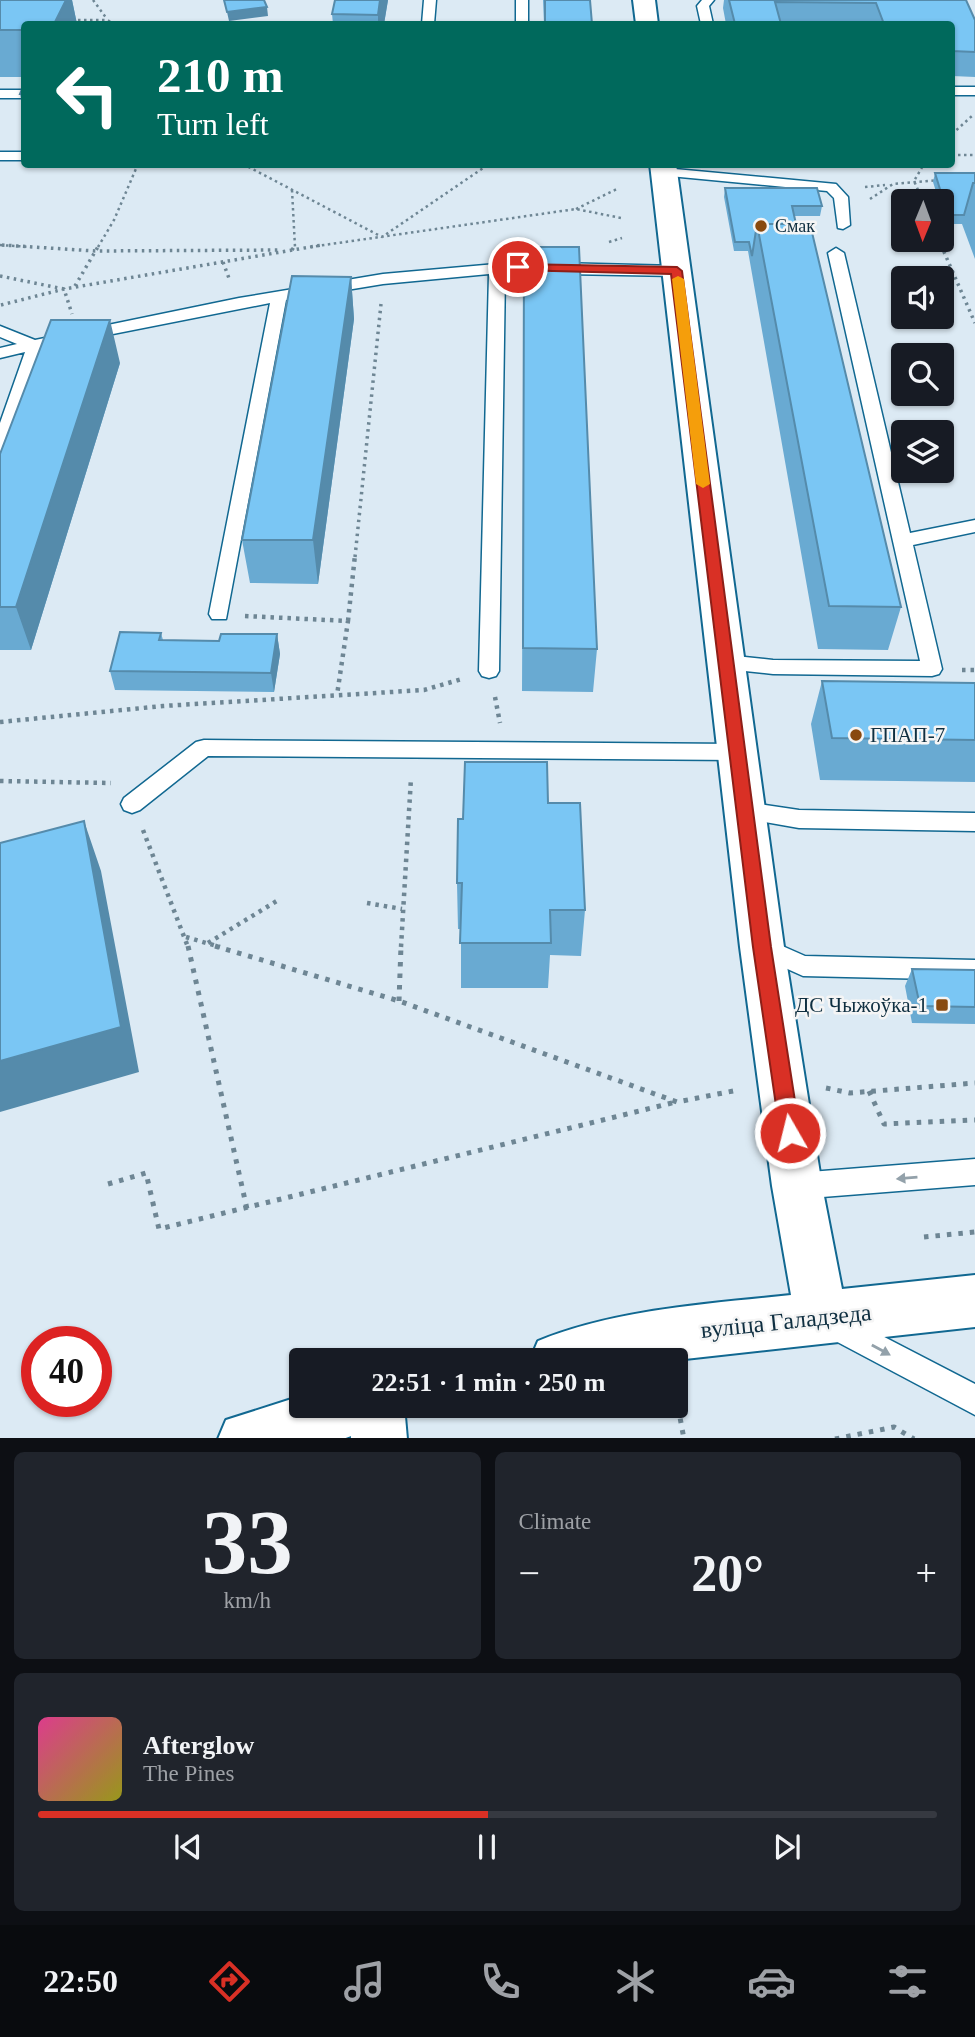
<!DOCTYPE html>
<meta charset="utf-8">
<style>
body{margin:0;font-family:"Times New Roman",serif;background:#20242c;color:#f1f3f6;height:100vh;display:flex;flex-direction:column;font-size:26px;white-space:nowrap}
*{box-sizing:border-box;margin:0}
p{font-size:23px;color:#9ea1a6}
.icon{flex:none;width:38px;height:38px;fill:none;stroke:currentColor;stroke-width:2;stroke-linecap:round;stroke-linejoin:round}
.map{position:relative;height:1438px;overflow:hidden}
.side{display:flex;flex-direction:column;gap:14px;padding:14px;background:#0d0f14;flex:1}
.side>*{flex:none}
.guide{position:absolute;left:21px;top:21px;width:934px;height:147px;border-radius:7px;box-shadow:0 2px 5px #0004;background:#00695c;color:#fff;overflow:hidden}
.needle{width:46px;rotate:181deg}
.buttons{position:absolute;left:891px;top:189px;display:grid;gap:14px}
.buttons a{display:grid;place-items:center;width:63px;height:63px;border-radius:7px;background:#171b24;box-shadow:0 2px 5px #0004;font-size:35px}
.speed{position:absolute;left:21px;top:1326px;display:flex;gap:14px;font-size:35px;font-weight:700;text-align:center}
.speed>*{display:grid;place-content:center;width:91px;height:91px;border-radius:50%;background:#171b24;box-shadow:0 2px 5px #0004;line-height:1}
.speed .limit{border:10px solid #d22;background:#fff;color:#111}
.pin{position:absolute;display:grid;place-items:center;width:60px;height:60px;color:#fff;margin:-30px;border:4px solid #fff;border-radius:50%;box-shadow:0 2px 7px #0007}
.me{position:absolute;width:77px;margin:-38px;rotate:352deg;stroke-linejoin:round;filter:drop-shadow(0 0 5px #0008)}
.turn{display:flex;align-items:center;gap:24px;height:147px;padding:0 21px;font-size:32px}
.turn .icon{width:91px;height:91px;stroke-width:2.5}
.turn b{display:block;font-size:49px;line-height:60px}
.big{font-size:52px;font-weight:700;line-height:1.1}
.side .card{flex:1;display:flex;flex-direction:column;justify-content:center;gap:10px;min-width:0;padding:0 24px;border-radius:10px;background:#20242c}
.side .dial{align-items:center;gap:0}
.dial b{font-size:91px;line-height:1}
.song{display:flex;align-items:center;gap:21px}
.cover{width:84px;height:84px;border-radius:10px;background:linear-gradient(135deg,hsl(330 70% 55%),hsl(60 70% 35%))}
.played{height:7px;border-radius:4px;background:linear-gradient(90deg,#d93025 50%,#363941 50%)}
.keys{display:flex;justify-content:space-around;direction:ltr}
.heat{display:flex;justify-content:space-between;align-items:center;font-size:38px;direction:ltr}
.side .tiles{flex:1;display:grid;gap:14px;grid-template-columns:1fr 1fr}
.card:last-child{grid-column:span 2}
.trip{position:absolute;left:289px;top:1348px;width:399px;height:70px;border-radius:7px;background:#171b24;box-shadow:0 2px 5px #0004;font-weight:700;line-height:70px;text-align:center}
.tabs{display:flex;height:112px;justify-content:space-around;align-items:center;background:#090b0e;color:#9ea1a6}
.tabs .icon{width:49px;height:49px}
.tabs .selected{color:#d93025}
.tabs b{font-size:32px;color:#f1f3f6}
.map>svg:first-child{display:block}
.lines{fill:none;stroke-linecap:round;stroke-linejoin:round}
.lane-casing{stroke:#116891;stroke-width:3}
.street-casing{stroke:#116891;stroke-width:4}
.secondary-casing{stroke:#116891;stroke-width:4}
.path-far3{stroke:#6e8694;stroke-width:2.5;stroke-dasharray:2.5 3.5;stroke-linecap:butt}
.path-far2{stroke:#6e8694;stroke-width:3.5;stroke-dasharray:2.5 4.5;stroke-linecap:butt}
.path-far1{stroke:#6e8694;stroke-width:4.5;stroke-dasharray:3.5 5;stroke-linecap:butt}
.path{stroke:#6e8694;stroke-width:5;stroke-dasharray:4.5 7;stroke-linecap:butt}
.lane{fill:#fff;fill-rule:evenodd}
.street{fill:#fff;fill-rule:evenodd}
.secondary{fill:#fff;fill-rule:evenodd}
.wall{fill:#69aad2}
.shaded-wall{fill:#558bab}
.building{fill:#7ac6f4;stroke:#558bab;stroke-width:2}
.oneway{fill:#93a1aa}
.route{fill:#d93025;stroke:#8d1f18;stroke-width:2}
.slow{fill:#f59e0b}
.poi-dot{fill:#88490f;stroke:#f5f5f5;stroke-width:2.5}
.labels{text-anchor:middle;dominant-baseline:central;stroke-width:5;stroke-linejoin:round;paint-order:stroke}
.far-poi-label{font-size:18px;fill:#0f2f41;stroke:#f5f5f5;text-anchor:start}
.poi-label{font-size:21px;fill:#0f2f41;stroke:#f5f5f5;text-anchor:start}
.near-street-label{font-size:24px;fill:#0f2f41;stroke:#f5f5f5}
</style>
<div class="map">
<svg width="975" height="1439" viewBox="0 0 975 1439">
<rect width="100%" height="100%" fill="#dceaf4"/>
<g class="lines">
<g class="lane-casing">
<path id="lane" d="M424 0H436L434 24H422Z
M516 0H528V24H516Z
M702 0H714L709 6 713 24H701L697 6Z
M952 87H975V95H952Z
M0 90H24V98H0Z
M0 152H24V160H0Z
M664 168 836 184 848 197 850 225 843 229 838 228 834 198 827 191 659 175 657 172Z
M836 248 844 253 910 533 975 520V532L913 545 942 669 939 674 932 676 773 674 726 669 719 667 716 662 719 657 726 655 773 660 920 661 828 253Z
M518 262 677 266 685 271 677 276 505 273 499 671 496 676 489 678 482 676 479 671 489 274 383 284 286 300 226 619H212L209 614 270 303 42 348 9 448 0 454V423L25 352 0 358V348L17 344 0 337V326L35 340 239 298 383 274Z
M204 740 737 744 745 746 748 752 745 758 737 760 208 756 140 810 132 813 124 810 121 804 124 798 196 742Z
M744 802 799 810 975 813V831L799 828 736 817 733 811 736 805Z
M762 937 805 956 975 960V980L803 976 754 954 750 947 754 940Z
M975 1159V1185L797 1199 787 1195 784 1186 787 1177 797 1173Z
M838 1313 975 1384V1415L828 1337 824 1327 828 1317Z"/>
</g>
<g class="street-casing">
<path id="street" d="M350 1405H404L407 1439H351Z"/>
</g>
<g class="secondary-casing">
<path id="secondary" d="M633 0H655L658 24H636Z
M650 164H676L784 947 822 1186 842 1289 975 1275V1327L676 1360H530L538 1341C616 1309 708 1304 791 1295L772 1186 740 947Z
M301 1396V1405H392L384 1424 343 1439H218L226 1420Z"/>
</g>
<path class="path-far3" d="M93 0 107 19
M72 20H107L115 24
M952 134 972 116
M952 155H975
M243 164 382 237 489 164
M865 187 885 185
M292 190 295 247
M870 199 893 184 939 180
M923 201 914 181 924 164
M576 209 619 188
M939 240 942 247
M609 242 622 238
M0 245 30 247
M98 247 114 220 138 164
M310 247 576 209 621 218"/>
<path class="path-far2" d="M2 245 95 251 280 250
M941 245 975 323
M292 250 295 245
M223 262 230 281
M0 276 64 289 72 314
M75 286 99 245
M1 305 64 289 322 245
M355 557 381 304"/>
<path class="path-far1" d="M245 616 348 621 337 695
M348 621 355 555
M962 670H975
M495 697 500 723
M0 722 163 706 424 690 462 679
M0 781 111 783
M143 830 188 947
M367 903 402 909
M186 937 220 947
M208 943 280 899
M401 947 411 778"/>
<path class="path" d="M188 946 247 1209
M215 946 399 1001 677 1102 738 1090
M399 1001 401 946
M826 1088 850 1093 975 1083
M869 1091 884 1124 975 1120
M108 1184 146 1173 159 1229 676 1102
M924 1237 975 1232
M676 1396 684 1439
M835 1439 894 1427 914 1439"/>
<use href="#lane" class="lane"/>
<use href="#street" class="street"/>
<use href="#secondary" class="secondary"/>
</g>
<path class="wall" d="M0 0H72L77 24H24V77H0Z
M388 0 384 24H333L332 14Z
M543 0H590L592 24H544Z
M724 0H966L975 20V77L952 76V24H726L723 8Z
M24 84V114L20 94Z
M935 173H975V259L962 224H946L942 210V201H939L933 182Z
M725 188 822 206 820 216H794L901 607 888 650 818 649 748 251H734L724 197Z
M524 247 597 649 593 692 522 691Z
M351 277 354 319 318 584 250 583 242 540Z
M120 363 31 650H0V454Z
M161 633 163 640 219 641 277 634 280 654 274 692 115 690 110 671Z
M822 681 975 683V782L820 780 811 724Z
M548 803 585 910 581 956 550 955 548 988H461V929H458L457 883 463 819Z
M912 969 975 970V1024L912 1023 905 986Z"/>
<path class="shaded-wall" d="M66 0H72L77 24H54Z
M380 0H388L384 24H378V15Z
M267 7 268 16 229 21 227 12Z
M351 277 354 319 318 584 313 540Z
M110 320 120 363 31 650 16 607Z
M277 634 280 654 274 692 271 673Z
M84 821 101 871 139 1072 0 1112V1061Z"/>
<path class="building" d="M0 0H66L54 24H24V30H0Z
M224 0H264L267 7 227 12Z
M335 0H380L378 15 332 14Z
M545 0H590L592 24H545Z
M729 0H966L975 20V52L952 51V24H884L876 3 775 2 781 24H735Z
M24 84V94H20Z
M935 173H975V183H973L964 215H948Z
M725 188H817L822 206H792L796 224H757L752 256 749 242H735Z
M757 224H810L901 607 829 606Z
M524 247H579L597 649 523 648Z
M292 276 351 277 313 540H242Z
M51 320H110L16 607H0V454Z
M120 632 161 633 159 640 219 641 221 634H277L271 673 110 671Z
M822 681 975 683V740L832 738Z
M465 762H547L548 803H580L585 910H550L551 943H460L462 883H457L458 819H463Z
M84 821 121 1027 0 1061V843Z
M912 969 975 970V1007L920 1006Z"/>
<defs><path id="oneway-solid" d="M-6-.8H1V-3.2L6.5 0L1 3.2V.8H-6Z" transform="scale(1.75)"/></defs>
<g class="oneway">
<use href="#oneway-solid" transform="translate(907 1178) rotate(175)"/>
<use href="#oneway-solid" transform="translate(881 1350) rotate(29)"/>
</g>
<path class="route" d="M518 264 677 267 682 271 771 947 800 1133 797 1140 790 1143 783 1140 780 1133 753 947 671 274 514 270 512 267Z"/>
<path class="slow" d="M678 276 684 279 710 484 703 488 696 484 672 279Z"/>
<g class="poi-dot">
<circle cx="761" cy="226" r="7"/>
<circle cx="856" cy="735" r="7"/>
<rect x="935" y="998" width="14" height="14" rx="3.5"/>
</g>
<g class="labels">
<g class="far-poi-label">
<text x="775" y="226">Смак</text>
</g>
<g class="poi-label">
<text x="870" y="735">ГПАП-7</text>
<text x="928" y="1005" text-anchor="end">ДС Чыжоўка-1</text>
</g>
<g class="near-street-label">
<text transform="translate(786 1321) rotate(-6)">вуліца Галадзеда</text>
</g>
</g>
</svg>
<div class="buttons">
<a><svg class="needle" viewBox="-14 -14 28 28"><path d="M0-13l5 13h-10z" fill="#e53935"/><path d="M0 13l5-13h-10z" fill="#9ea1a6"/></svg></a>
<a><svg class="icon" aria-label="sound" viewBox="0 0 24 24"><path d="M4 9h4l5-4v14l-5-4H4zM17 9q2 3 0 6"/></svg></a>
<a><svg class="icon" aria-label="search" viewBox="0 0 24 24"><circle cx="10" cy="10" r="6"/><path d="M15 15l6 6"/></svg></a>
<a><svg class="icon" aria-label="layers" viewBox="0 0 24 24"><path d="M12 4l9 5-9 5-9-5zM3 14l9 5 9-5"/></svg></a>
</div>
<div class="speed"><div class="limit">40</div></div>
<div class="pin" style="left:518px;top:267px;background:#d93025"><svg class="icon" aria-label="arrive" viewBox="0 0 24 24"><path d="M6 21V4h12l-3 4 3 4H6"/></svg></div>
<svg class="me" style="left:790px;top:1133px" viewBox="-20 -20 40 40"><circle r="17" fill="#d93025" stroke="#fff" stroke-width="3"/><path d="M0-11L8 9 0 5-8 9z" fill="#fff"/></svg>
<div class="trip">22:51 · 1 min · 250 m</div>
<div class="guide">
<div class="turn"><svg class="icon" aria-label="left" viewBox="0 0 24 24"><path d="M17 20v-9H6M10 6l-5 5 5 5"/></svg><div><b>210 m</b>Turn left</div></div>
</div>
</div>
<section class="side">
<div class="tiles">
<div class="card dial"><b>33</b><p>km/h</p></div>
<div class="card"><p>Climate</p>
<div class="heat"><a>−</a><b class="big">20°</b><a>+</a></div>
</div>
<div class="card">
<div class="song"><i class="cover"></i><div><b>Afterglow</b><p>The Pines</p></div></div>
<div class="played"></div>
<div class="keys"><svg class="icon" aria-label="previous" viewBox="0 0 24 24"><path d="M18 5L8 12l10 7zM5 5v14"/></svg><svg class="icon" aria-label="pause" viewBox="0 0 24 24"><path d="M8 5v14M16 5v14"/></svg><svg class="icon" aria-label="next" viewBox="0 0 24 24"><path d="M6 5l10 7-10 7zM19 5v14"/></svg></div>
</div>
</div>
</section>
<nav class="tabs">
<b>22:50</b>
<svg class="icon selected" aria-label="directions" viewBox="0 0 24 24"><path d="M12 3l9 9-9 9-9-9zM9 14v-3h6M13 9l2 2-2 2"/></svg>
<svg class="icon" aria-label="music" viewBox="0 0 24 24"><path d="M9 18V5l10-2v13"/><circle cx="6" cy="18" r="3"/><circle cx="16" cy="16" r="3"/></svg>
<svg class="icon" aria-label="phone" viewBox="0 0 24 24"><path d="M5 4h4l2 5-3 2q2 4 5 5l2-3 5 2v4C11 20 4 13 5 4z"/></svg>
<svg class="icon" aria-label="climate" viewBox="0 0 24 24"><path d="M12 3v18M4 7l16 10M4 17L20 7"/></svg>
<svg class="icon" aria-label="car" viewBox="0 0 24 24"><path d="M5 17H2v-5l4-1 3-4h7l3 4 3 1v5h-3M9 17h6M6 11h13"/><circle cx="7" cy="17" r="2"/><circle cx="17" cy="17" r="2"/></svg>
<svg class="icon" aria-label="filters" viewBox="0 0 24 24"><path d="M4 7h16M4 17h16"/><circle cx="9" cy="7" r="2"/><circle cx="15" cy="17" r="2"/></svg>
</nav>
